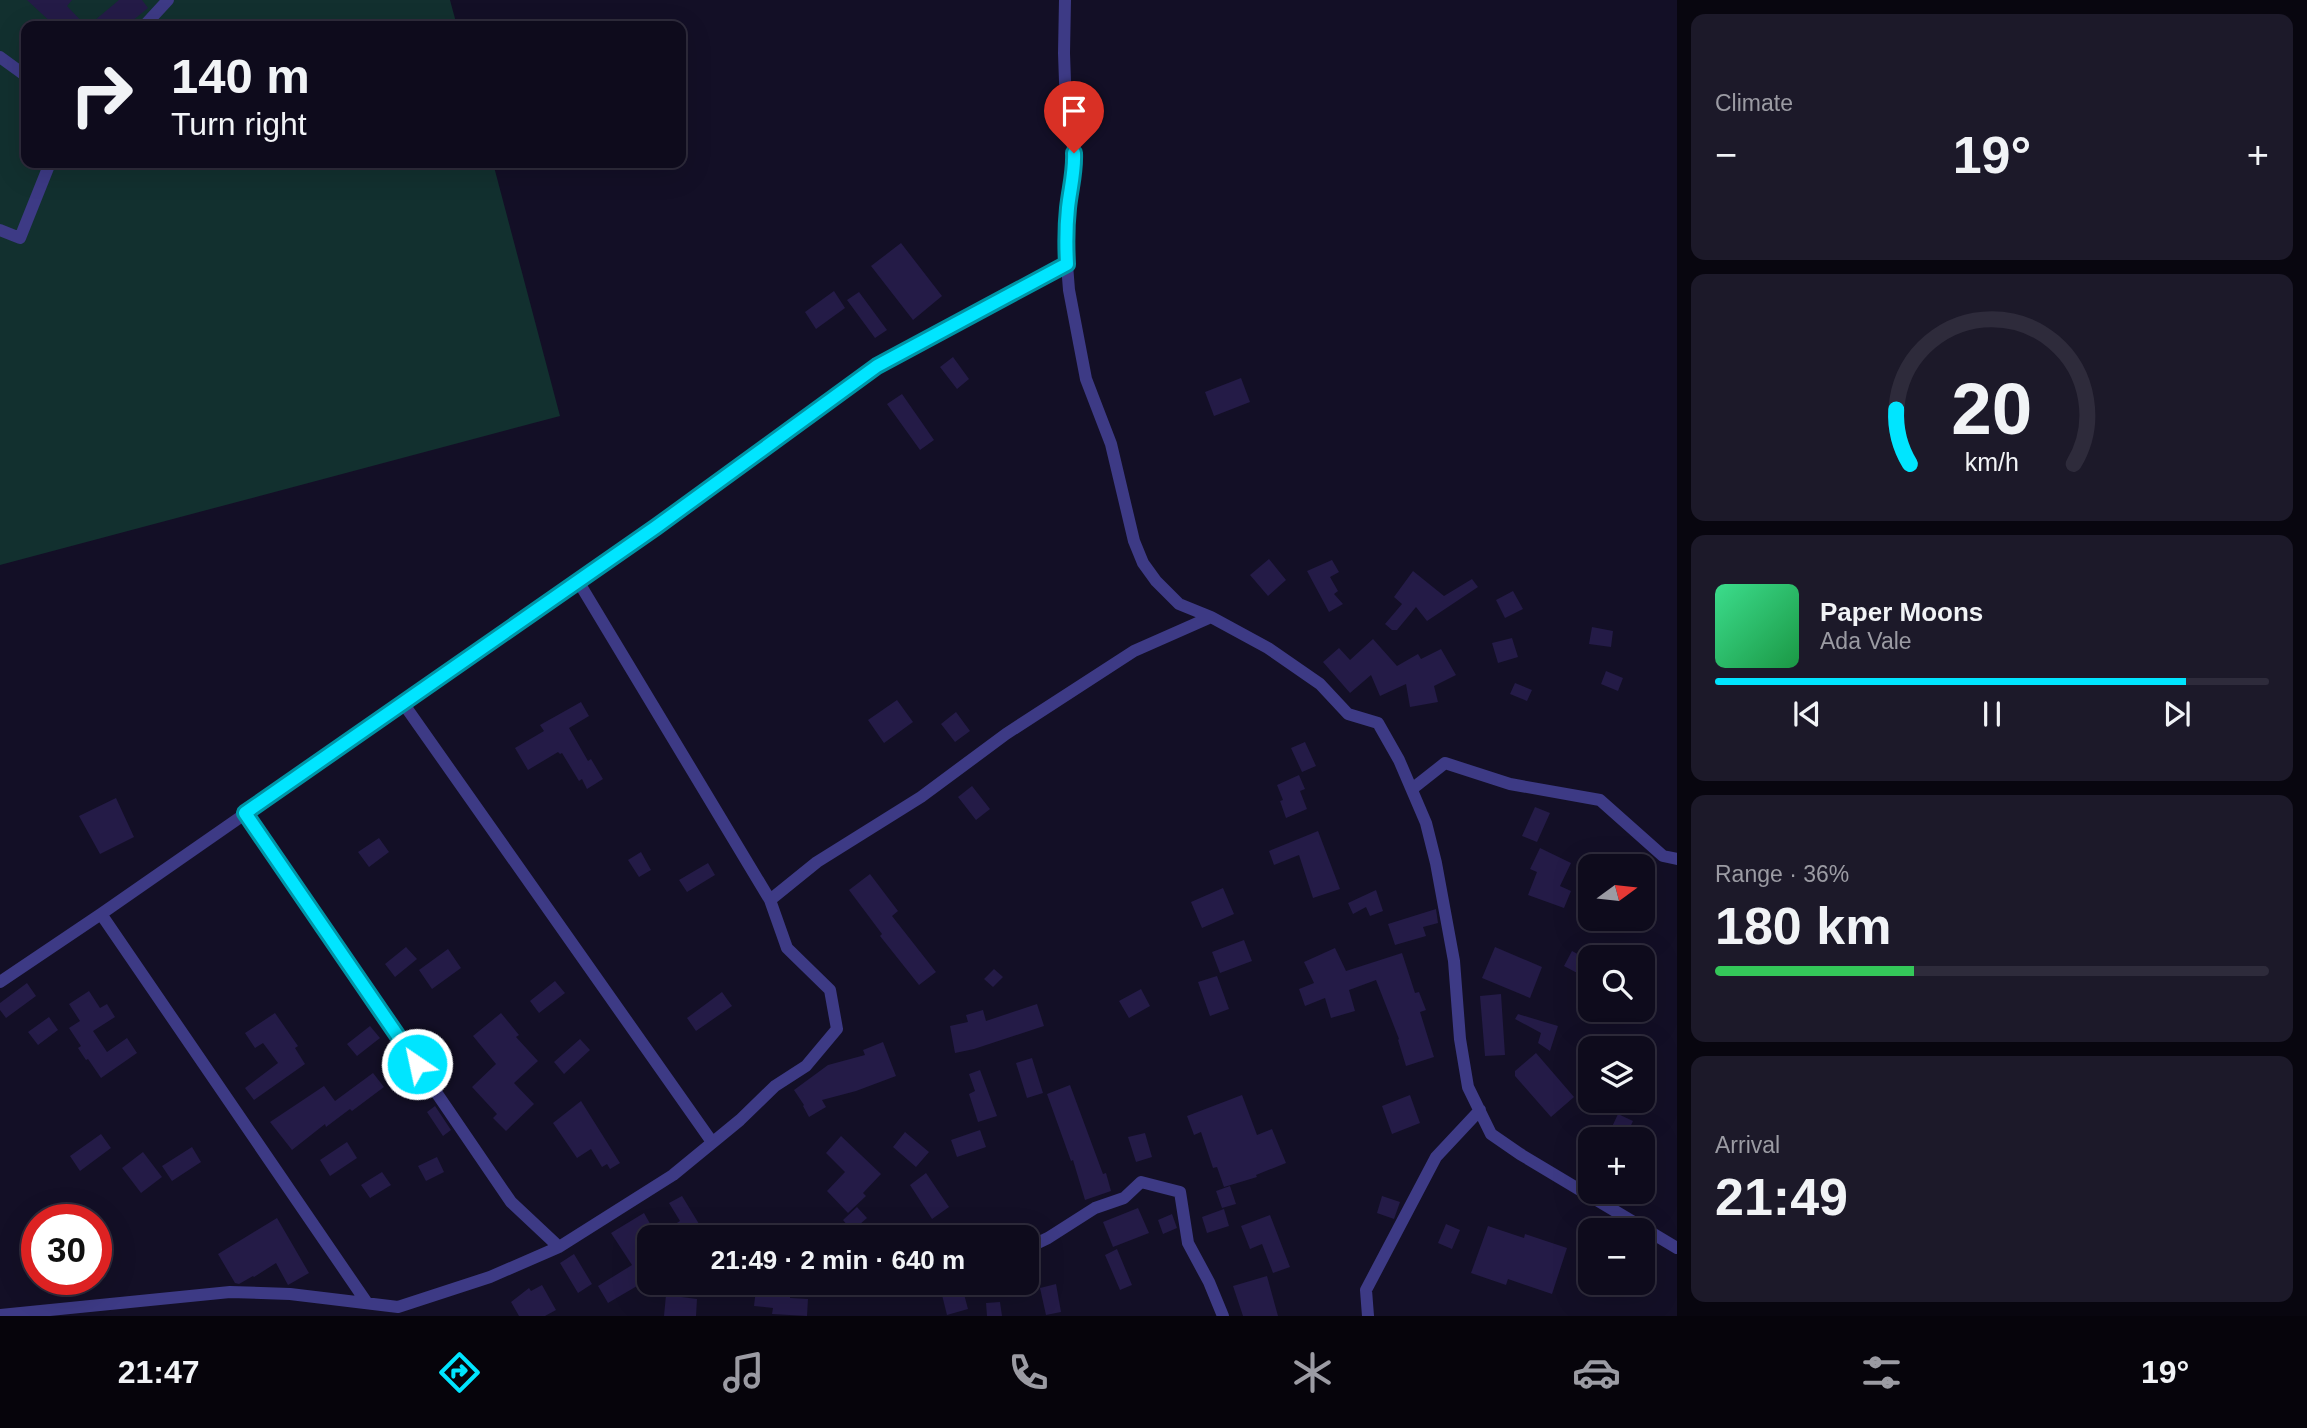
<!DOCTYPE html>
<meta charset="utf-8">
<style>
body{margin:0;font-family:Helvetica,sans-serif;background:#1c1929;color:#f1f3f6;height:100vh;display:flex;flex-direction:column;font-size:26px;white-space:nowrap}
*{box-sizing:border-box;margin:0}
p{font-size:23px;color:#9b9ba3}
.icon{flex:none;width:38px;height:38px;fill:none;stroke:currentColor;stroke-width:2;stroke-linecap:round;stroke-linejoin:round}
.map{position:relative;flex:1;overflow:hidden}
.details{display:flex;flex-direction:column;gap:14px;padding:14px;background:#08060f;width:630px}
.details>*{flex:none}
.banner{position:absolute;left:21px;top:21px;width:665px;height:147px;border-radius:14px;box-shadow:0 7px 28px #0002,0 0 0 2px #2e2b3b;background:#0e0b1c;color:#f1f3f6;overflow:hidden}
.needle{width:46px;rotate:75deg}
.fabs{position:absolute;left:1578px;top:854px;display:grid;gap:14px}
.fabs a{display:grid;place-items:center;width:77px;height:77px;border-radius:14px;background:#0e0b1c;box-shadow:0 7px 28px #0002,0 0 0 2px #2e2b3b;font-size:35px}
.speed{position:absolute;left:21px;top:1204px;display:flex;gap:14px;font-size:35px;font-weight:700;text-align:center}
.speed>*{display:grid;place-content:center;width:91px;height:91px;border-radius:50%;background:#0e0b1c;box-shadow:0 7px 28px #0002,0 0 0 2px #2e2b3b;line-height:1}
.speed .limit{border:10px solid #d22;background:#fff;color:#111}
.pin{position:absolute;display:grid;place-items:center;width:60px;height:60px;color:#fff;margin:-72px -30px;border-radius:50% 50% 50% 0;rotate:-45deg;box-shadow:0 0 7px #0007}
.pin .icon{rotate:45deg}
.me{position:absolute;width:77px;margin:-38px;rotate:326deg;stroke-linejoin:round;filter:drop-shadow(0 0 5px #0008)}
.turn{display:flex;align-items:center;gap:24px;height:147px;padding:0 35px;font-size:32px}
.turn .icon{width:91px;height:91px;stroke-width:2.5}
.turn b{display:block;font-size:49px;line-height:60px}
.big{font-size:52px;font-weight:700;line-height:1.1}
.details .tile{flex:1;display:flex;flex-direction:column;justify-content:center;gap:10px;min-width:0;padding:0 24px;border-radius:14px;background:#1c1929}
.details .dial{align-items:center;gap:0}
.dial svg{height:182px;overflow:visible;fill:none;stroke:#2e2b3b;stroke-width:7;stroke-linecap:round;text-anchor:middle}
.dial text{fill:#f1f3f6;stroke:none}
.song{display:flex;align-items:center;gap:21px}
.cover{width:84px;height:84px;border-radius:10px;background:linear-gradient(135deg,hsl(150 70% 55%),hsl(140 70% 35%))}
.played{height:7px;border-radius:4px;background:linear-gradient(90deg,#00e5ff 85%,#2e2b3b 85%)}
.keys{display:flex;justify-content:space-around;direction:ltr}
.heat{display:flex;justify-content:space-between;align-items:center;font-size:38px;direction:ltr}
.charge{height:10px;border-radius:5px;background:linear-gradient(90deg,#34c759 36%,#2e2b3b 0)}
.trip{position:absolute;left:637px;top:1225px;width:402px;height:70px;border-radius:14px;background:#0e0b1c;box-shadow:0 7px 28px #0002,0 0 0 2px #2e2b3b;font-weight:700;line-height:70px;text-align:center}
.dock{display:flex;height:112px;justify-content:space-around;align-items:center;background:#06040b;color:#9b9ba3}
.dock .icon{width:49px;height:49px}
.dock .current{color:#00e5ff}
.dock b{font-size:32px;color:#f1f3f6}
main{display:flex;flex:1;min-height:0}
.map>svg:first-child{display:block}
.green{fill:#12302f}
.building{fill:#241b47}
.lines{fill:none;stroke-linecap:round;stroke-linejoin:round}
.minor{stroke:#3d3a85;stroke-width:12}
.route-casing{stroke:#0095a6;stroke-width:18}
.route{stroke:#00e5ff;stroke-width:12}
</style>
<main>
<div class="map">
<svg width="1677" height="1316" viewBox="0 0 1677 1316">
<rect width="100%" height="100%" fill="#130f26"/>
<path class="green" d="M0 0H450L457 26H26V163H493L560 416 0 565Z"/>
<path class="building" d="M27 0H72L67 6 86 26H55Z
M119 0H142L148 8 126 26H88Z
M901 243 942 296 913 320 871 266Z
M834 291 845 308 816 329 805 312Z
M859 292 887 330 875 338 847 300Z
M953 357 969 379 957 389 940 367Z
M1241 378 1250 402 1214 416 1205 392Z
M902 394 934 440 920 450 887 404Z
M1269 559 1286 580 1268 596 1250 575Z
M1332 560 1339 572 1330 577 1338 591 1334 594 1343 604 1329 612 1307 571Z
M1413 571 1444 596 1472 579 1478 587 1427 621 1416 607 1397 630H1392L1385 624 1402 604 1394 597Z
M1513 591 1523 609 1505 618 1496 600Z
M1592 627 1613 631 1611 647 1589 644Z
M1512 638 1518 657 1498 663 1492 643Z
M1373 639 1397 666 1418 654 1421 659 1441 649 1456 675 1434 686 1438 702 1410 707 1406 684 1380 696 1371 675 1350 693 1323 662 1339 648 1350 660Z
M1606 671 1623 678 1618 691 1601 684Z
M1515 683 1532 690 1527 701 1510 694Z
M897 700 913 722 884 743 868 720Z
M581 702 589 716 569 728 588 761 591 759 603 779 587 789 582 779 579 781 562 753 560 754 558 752 528 770 515 748 544 731 540 725Z
M956 712 970 731 955 742 941 724Z
M1305 742 1316 766 1302 772 1291 748Z
M1299 775 1305 789 1300 791 1307 809 1286 818 1280 801 1283 800 1277 785Z
M972 786 990 809 976 820 958 797Z
M116 798 134 837 100 854 79 816Z
M1535 807 1550 813 1537 842 1522 836Z
M1318 831 1340 889 1313 898 1299 855 1274 865 1269 851Z
M379 838 389 852 369 867 358 852Z
M1540 848 1571 863 1560 886 1571 891 1564 908 1528 895 1537 872 1530 869Z
M641 852 651 870 639 877 628 860Z
M708 863 715 875 687 892 679 880Z
M870 874 898 911 892 916 936 972 919 985 880 936 882 934 849 890Z
M1223 888 1234 914 1202 928 1191 902Z
M1376 890 1383 911 1370 916 1366 907 1353 914 1348 903Z
M1436 909 1438 923 1423 927 1426 936 1395 945 1388 924Z
M1244 940 1252 961 1220 973 1212 952Z
M406 947 417 959 395 977 385 964Z
M1495 947 1542 967 1530 998 1482 978Z
M1335 948 1346 971 1402 953 1415 993 1419 992 1426 1010 1420 1012 1434 1057 1406 1066 1398 1040 1399 1039 1376 980 1349 990 1355 1011 1331 1018 1325 998 1305 1006 1299 989 1314 983 1304 962Z
M448 949 461 968 432 989 419 970Z
M1572 951 1589 960 1581 975 1564 966Z
M994 969 1003 977 993 987 984 979Z
M1217 976 1229 1009 1210 1016 1198 982Z
M555 981 565 993 539 1013 530 1001Z
M27 983 36 996 6 1018 0 1010V1003Z
M1141 989 1150 1006 1129 1018 1119 1001Z
M89 991 100 1008 107 1004 115 1017 93 1031 107 1052 127 1038 137 1053 101 1078 88 1059 86 1060 78 1048 81 1046 69 1028 80 1021 69 1004Z
M722 992 732 1006 696 1031 687 1018Z
M1501 994 1505 1055 1485 1056 1480 996Z
M1037 1004 1044 1026 974 1049 955 1053 950 1026 968 1022 966 1015 983 1010 986 1021Z
M275 1013 298 1046 295 1048 305 1064 254 1100 245 1088 278 1063 263 1043 255 1048 245 1033Z
M501 1013 519 1035 516 1037 538 1061 514 1083 534 1104 506 1131 493 1118 497 1114 472 1087 496 1064 473 1036Z
M1518 1014 1558 1026 1550 1051 1538 1043 1541 1033 1515 1019Z
M49 1017 58 1030 38 1045 28 1032Z
M370 1026 380 1038 357 1056 347 1044Z
M580 1039 590 1050 564 1074 554 1062Z
M883 1042 896 1076 856 1091 822 1100 826 1107 809 1117 803 1106 804 1105 794 1090 828 1065 865 1055 863 1050Z
M1536 1053 1574 1097 1551 1117 1515 1076V1071Z
M1032 1058 1043 1093 1027 1098 1016 1063Z
M980 1070 997 1116 978 1122 969 1094 975 1091 969 1074Z
M373 1073 384 1087 352 1111 350 1109 326 1127 325 1124 292 1150 270 1122 324 1086 335 1101Z
M1070 1085 1103 1174 1106 1173 1111 1191 1085 1200 1073 1160 1071 1161 1047 1094Z
M1242 1095 1257 1135 1272 1129 1286 1163 1256 1175 1257 1177 1224 1187 1217 1167 1213 1168 1201 1132 1194 1135 1187 1116Z
M1410 1095 1420 1123 1392 1134 1382 1106Z
M581 1101 620 1163 610 1169 607 1164 602 1167 591 1149 577 1158 553 1123Z
M435 1106 451 1130 443 1136 427 1112Z
M1618 1114 1633 1121 1626 1136 1611 1129Z
M980 1130 986 1147 957 1157 951 1140Z
M905 1132 929 1152 916 1167 893 1147Z
M1145 1133 1152 1157 1136 1162 1128 1137Z
M101 1134 111 1148 80 1171 70 1156Z
M841 1136 881 1174 863 1193 866 1196 848 1213 827 1191 845 1172 826 1153Z
M347 1142 357 1158 330 1176 320 1160Z
M192 1147 201 1162 172 1181 162 1166Z
M143 1152 162 1177 141 1193 122 1168Z
M437 1157 444 1172 426 1181 418 1166Z
M382 1172 391 1185 370 1198 361 1185Z
M926 1173 949 1207 932 1219 910 1185Z
M1230 1186 1236 1204 1222 1208 1216 1191Z
M682 1196 707 1237H649V1279L608 1303 598 1286 632 1265 611 1233 644 1213 657 1236 680 1221 669 1203Z
M1382 1196 1400 1202 1394 1219 1377 1213Z
M857 1207 867 1218 852 1231 843 1220Z
M1138 1208 1149 1233 1113 1247 1103 1222Z
M1224 1209 1229 1226 1207 1233 1202 1217Z
M1172 1214 1177 1228 1163 1234 1158 1220Z
M1270 1215 1290 1267 1273 1273 1262 1244 1250 1249 1241 1226Z
M277 1218 309 1273 288 1285 276 1263 254 1277 253 1276 239 1284 235 1283 218 1254Z
M1446 1224 1460 1230 1452 1249 1438 1243Z
M1488 1226 1524 1238 1525 1234 1567 1248 1552 1294 1508 1279 1506 1285 1471 1273Z
M1117 1249 1132 1285 1120 1290 1105 1255Z
M574 1254 592 1284 578 1293 560 1263Z
M1267 1276 1278 1316H1243L1233 1286Z
M939 1283H961L968 1309 947 1315Z
M1056 1284 1061 1312 1046 1315 1040 1288Z
M542 1285 556 1310 545 1316H519L511 1302 529 1288 531 1291Z
M756 1289 790 1292V1298L808 1299 807 1316 772 1314 773 1308 754 1306Z
M666 1295 697 1299 696 1316H664Z
M1000 1302 1002 1316H987L986 1303Z"/>
<g class="lines">
<path class="minor" d="M1065 0 1064 53 1066 110 1074 153 1075 170 1068 205 1065 239 1069 290 1086 379 1111 444 1134 541 1143 563 1156 581 1179 604 1211 617 1268 648 1320 684 1348 714 1378 723 1399 760 1426 823 1436 863 1454 961 1460 1039 1468 1087 1491 1134 1520 1154 1677 1248
M144 26 168 0
M0 57 26 76
M0 230 20 238 50 163
M578 581 770 900
M403 703 712 1142
M1412 789 1445 763 1510 784 1600 800 1663 856 1677 859
M245 812 511 1202 559 1247
M101 914 367 1303
M0 982 101 914 656 528 877 366 1067 265
M1027 1248 1048 1238 1095 1208 1124 1198 1141 1182 1180 1192 1188 1243 1209 1282 1223 1316
M0 1315 230 1292 290 1294 398 1307 490 1277 559 1247 673 1175 740 1120 775 1086 806 1066 837 1029 830 990 787 948 770 900 817 862 921 797 1006 734 1134 651 1211 617
M1368 1316 1366 1290 1436 1157 1480 1110"/>
</g>
<g class="lines">
<g class="route-casing">
<path id="route" d="M417 1064 245 813 656 527 877 366 1067 264C1066 245 1066 227 1068 208 1070 189 1075 172 1074 153"/>
</g>
<use href="#route" class="route"/>
</g>
</svg>
<div class="fabs">
<a><svg class="needle" viewBox="-14 -14 28 28"><path d="M0-13l5 13h-10z" fill="#e53935"/><path d="M0 13l5-13h-10z" fill="#9b9ba3"/></svg></a>
<a><svg class="icon" aria-label="search" viewBox="0 0 24 24"><circle cx="10" cy="10" r="6"/><path d="M15 15l6 6"/></svg></a>
<a><svg class="icon" aria-label="layers" viewBox="0 0 24 24"><path d="M12 4l9 5-9 5-9-5zM3 14l9 5 9-5"/></svg></a>
<a>+</a>
<a>−</a>
</div>
<div class="speed"><div class="limit">30</div></div>
<div class="pin" style="left:1074px;top:153px;background:#d93025"><svg class="icon" aria-label="arrive" viewBox="0 0 24 24"><path d="M6 21V4h12l-3 4 3 4H6"/></svg></div>
<svg class="me" style="left:417px;top:1064px" viewBox="-20 -20 40 40"><circle r="17" fill="#00e5ff" stroke="#fff" stroke-width="3"/><path d="M0-11L8 9 0 5-8 9z" fill="#fff"/></svg>
<div class="trip">21:49 · 2 min · 640 m</div>
<div class="banner">
<div class="turn"><svg class="icon" aria-label="right" viewBox="0 0 24 24"><path d="M7 20v-9h11M14 6l5 5-5 5"/></svg><div><b>140 m</b>Turn right</div></div>
</div>
</div>
<section class="details">
<div class="tile"><p>Climate</p>
<div class="heat"><a>−</a><b class="big">19°</b><a>+</a></div>
</div>
<div class="tile dial"><svg viewBox="0 0 100 80">
<path d="M14 69A42 42 0 1 1 86 69"/>
<path d="M14 69A42 42 0 0 1 8 45" stroke="#00e5ff"/>
<text x="50" y="56" font-size="32" font-weight="700">20</text>
<text x="50" y="72" font-size="11">km/h</text>
</svg></div>
<div class="tile">
<div class="song"><i class="cover"></i><div><b>Paper Moons</b><p>Ada Vale</p></div></div>
<div class="played"></div>
<div class="keys"><svg class="icon" aria-label="previous" viewBox="0 0 24 24"><path d="M18 5L8 12l10 7zM5 5v14"/></svg><svg class="icon" aria-label="pause" viewBox="0 0 24 24"><path d="M8 5v14M16 5v14"/></svg><svg class="icon" aria-label="next" viewBox="0 0 24 24"><path d="M6 5l10 7-10 7zM19 5v14"/></svg></div>
</div>
<div class="tile"><p>Range · 36%</p><b class="big">180 km</b><div class="charge"></div></div>
<div class="tile"><p>Arrival</p><b class="big">21:49</b></div>
</section>
</main>
<nav class="dock">
<b>21:47</b>
<svg class="icon current" aria-label="directions" viewBox="0 0 24 24"><path d="M12 3l9 9-9 9-9-9zM9 14v-3h6M13 9l2 2-2 2"/></svg>
<svg class="icon" aria-label="music" viewBox="0 0 24 24"><path d="M9 18V5l10-2v13"/><circle cx="6" cy="18" r="3"/><circle cx="16" cy="16" r="3"/></svg>
<svg class="icon" aria-label="phone" viewBox="0 0 24 24"><path d="M5 4h4l2 5-3 2q2 4 5 5l2-3 5 2v4C11 20 4 13 5 4z"/></svg>
<svg class="icon" aria-label="climate" viewBox="0 0 24 24"><path d="M12 3v18M4 7l16 10M4 17L20 7"/></svg>
<svg class="icon" aria-label="car" viewBox="0 0 24 24"><path d="M5 17H2v-5l4-1 3-4h7l3 4 3 1v5h-3M9 17h6M6 11h13"/><circle cx="7" cy="17" r="2"/><circle cx="17" cy="17" r="2"/></svg>
<svg class="icon" aria-label="filters" viewBox="0 0 24 24"><path d="M4 7h16M4 17h16"/><circle cx="9" cy="7" r="2"/><circle cx="15" cy="17" r="2"/></svg>
<b>19°</b>
</nav>
